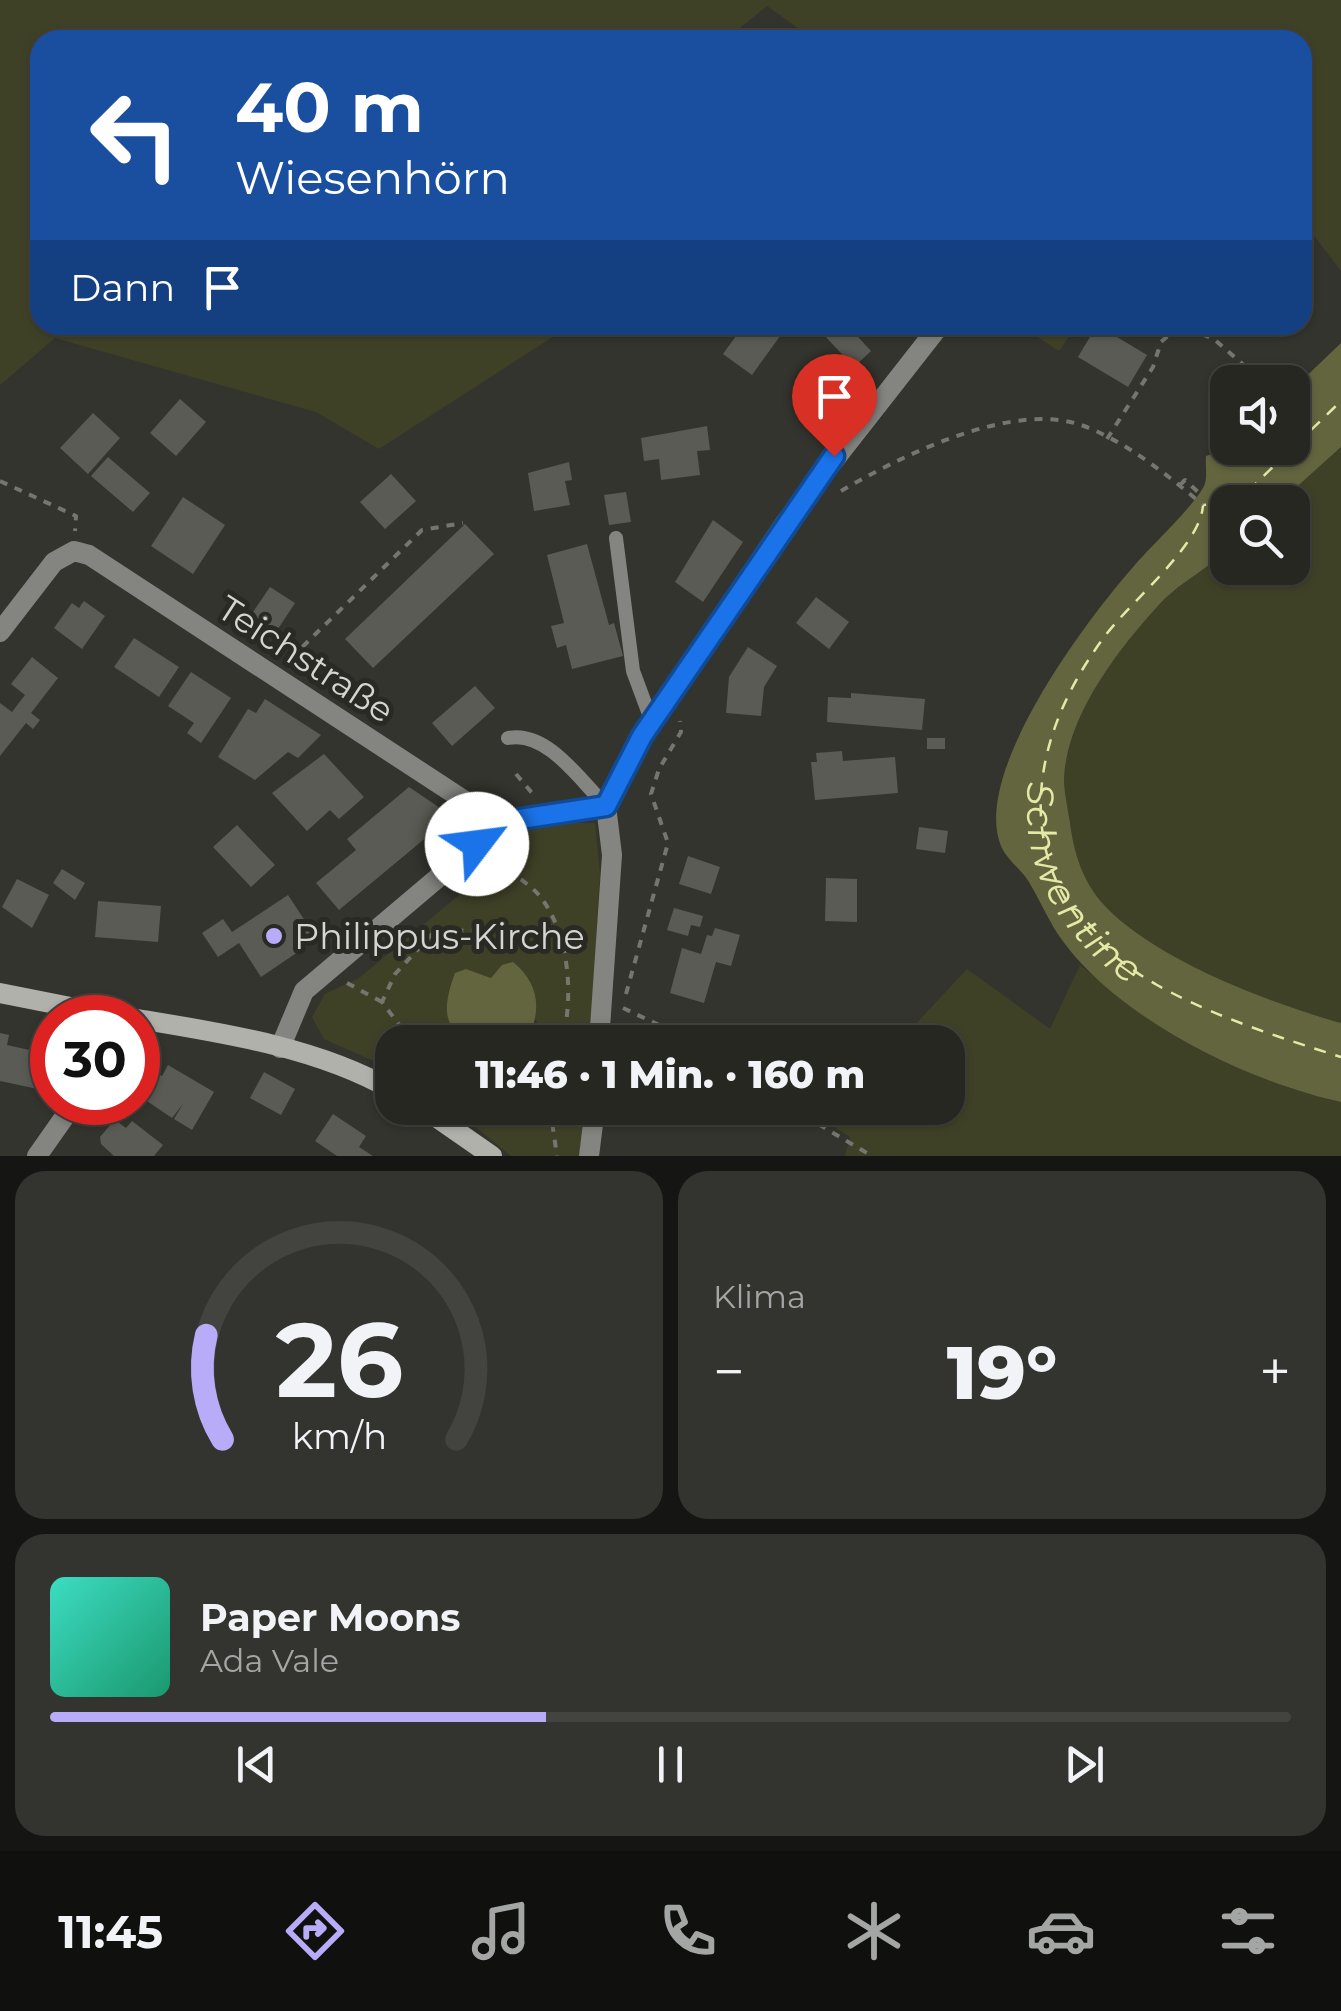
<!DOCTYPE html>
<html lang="de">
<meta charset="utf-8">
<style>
body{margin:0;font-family:Montserrat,sans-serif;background:#33332f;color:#f1f3f6;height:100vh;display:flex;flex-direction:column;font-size:38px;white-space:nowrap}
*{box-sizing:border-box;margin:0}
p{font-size:32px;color:#a4a5a5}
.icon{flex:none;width:55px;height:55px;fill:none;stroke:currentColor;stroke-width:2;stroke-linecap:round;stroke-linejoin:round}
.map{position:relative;height:1156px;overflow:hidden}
.panel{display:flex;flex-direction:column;gap:15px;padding:15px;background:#151513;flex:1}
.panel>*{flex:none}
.guide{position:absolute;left:30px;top:30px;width:1282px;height:305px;border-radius:30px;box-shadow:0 2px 8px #0004,0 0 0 2px #434440;background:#1a4fa0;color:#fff;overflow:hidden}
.fabs{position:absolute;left:1210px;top:365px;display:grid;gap:20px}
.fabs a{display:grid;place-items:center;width:100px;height:100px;border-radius:20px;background:#272722;box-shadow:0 2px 8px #0004,0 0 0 2px #434440;font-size:50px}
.speed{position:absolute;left:30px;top:995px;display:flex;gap:20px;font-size:50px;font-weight:700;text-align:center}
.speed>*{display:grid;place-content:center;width:130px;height:130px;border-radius:50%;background:#272722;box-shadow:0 2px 8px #0004,0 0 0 2px #434440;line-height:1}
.speed .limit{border:15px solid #d22;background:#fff;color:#111}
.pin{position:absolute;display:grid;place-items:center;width:85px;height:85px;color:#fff;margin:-102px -42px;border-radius:50% 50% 50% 0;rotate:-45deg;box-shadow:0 0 10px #0007}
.pin .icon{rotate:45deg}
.me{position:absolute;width:110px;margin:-55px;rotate:60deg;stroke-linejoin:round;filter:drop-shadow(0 0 8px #0008)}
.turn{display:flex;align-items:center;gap:35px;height:210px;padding:0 40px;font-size:45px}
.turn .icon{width:130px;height:130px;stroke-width:2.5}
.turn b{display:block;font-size:70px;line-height:85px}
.then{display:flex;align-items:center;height:95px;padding:0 40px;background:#0003;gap:20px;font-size:38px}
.big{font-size:75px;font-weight:800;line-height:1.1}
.panel .widget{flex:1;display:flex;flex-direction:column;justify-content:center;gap:15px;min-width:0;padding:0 35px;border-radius:30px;background:#33332f}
.panel .dial{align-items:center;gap:0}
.dial svg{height:260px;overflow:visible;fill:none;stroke:#434440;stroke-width:7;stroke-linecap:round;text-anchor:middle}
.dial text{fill:#f1f3f6;stroke:none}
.song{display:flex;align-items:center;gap:30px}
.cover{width:120px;height:120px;border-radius:15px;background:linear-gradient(135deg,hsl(170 70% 55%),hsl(160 70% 35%))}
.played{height:10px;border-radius:5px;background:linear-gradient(90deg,#b8abf7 40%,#434440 40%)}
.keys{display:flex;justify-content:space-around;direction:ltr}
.heat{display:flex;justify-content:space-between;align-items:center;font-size:55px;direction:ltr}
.panel .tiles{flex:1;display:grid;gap:15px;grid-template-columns:1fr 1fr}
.widget:last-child{grid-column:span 2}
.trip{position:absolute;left:375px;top:1025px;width:590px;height:100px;border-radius:30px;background:#272722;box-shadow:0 2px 8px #0004,0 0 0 2px #434440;font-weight:800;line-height:100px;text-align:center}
.tabs{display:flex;height:160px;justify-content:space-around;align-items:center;background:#10100e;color:#a4a5a5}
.tabs .icon{width:70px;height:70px}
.tabs .current{color:#b8abf7}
.tabs b{font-size:45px;color:#f1f3f6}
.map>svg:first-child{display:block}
.green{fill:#3f4127}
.water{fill:#62653e}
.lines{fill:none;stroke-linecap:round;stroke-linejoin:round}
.ferry{stroke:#e4eaa6;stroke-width:2.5;stroke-dasharray:12 10;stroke-linecap:butt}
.building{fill:#5a5b54}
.path{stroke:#767670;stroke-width:4;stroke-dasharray:8 8;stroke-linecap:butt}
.lane{stroke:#848481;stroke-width:14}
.street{stroke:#848481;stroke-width:20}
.secondary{stroke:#b1b1ac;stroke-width:20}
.route-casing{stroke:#114b97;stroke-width:25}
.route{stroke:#1a73e8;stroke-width:18}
.poi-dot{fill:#b8abf7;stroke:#2a2a24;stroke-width:4}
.labels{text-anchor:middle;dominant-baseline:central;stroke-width:10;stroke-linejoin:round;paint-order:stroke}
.street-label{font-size:35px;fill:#d5d5d1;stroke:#2a2a24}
.poi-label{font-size:35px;fill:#d5d5d1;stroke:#2a2a24;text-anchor:start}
.water-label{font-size:38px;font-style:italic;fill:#e4eaa6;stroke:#2a2a24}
</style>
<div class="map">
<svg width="1341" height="1156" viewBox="0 0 1341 1156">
<rect width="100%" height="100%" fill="#34342e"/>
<path class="green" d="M0 0H1341V271L1303 221 1302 40H815L767 6 725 40H40V325H571L379 449 316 412 55 338 0 385Z
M1039 325H1077L1059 351 1033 334Z
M1341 447V1023C1270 1003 1156 960 1105 906 1083 883 1074 853 1070 823 1068 809 1064 792 1064 778 1067 716 1117 651 1157 607 1178 583 1205 571 1227 550L1228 568H1292V502H1280Z
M540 823H595L600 874 590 1042H527L537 1022 502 966 491 978 466 969 454 1030 471 1042H392V1069L324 1039 312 1017 325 994 359 978 482 876 478 861 510 835Z
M1080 965C1155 1027 1244 1081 1341 1102V1156H845L850 1137 826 1122 839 1108H948V1042H899L967 969 1050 1029Z
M453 1108H586L579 1156H511Z"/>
<path class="water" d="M1341 343V447L1280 502H1228L1227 550C1205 571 1178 583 1157 607 1117 651 1067 716 1064 778 1064 792 1068 809 1070 823 1074 853 1083 883 1105 906 1156 960 1270 1003 1341 1023V1102C1246 1082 1106 1013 1054 928 1045 913 1038 897 1029 882 1021 869 1007 860 1001 846 971 773 1087 619 1134 566 1151 546 1194 506 1204 486 1208 477 1205 466 1206 456L1231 448H1292L1293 389Z
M513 962C541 985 541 1012 527 1042 473 1043 428 1044 455 973L466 969 491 978 502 965Z"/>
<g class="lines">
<g class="ferry">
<path d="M1229 502 1245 494 1341 401"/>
<path id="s1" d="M1228 503 1203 505C1201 545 1131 601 1105 636 1012 760 1012 903 1157 985 1215 1017 1278 1037 1341 1057"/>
</g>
</g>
<path class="building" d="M744 325H788L752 375 723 354Z
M833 325H847L871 351 854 367 823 334Z
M1097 325 1147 355 1128 387 1078 357Z
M1116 325H1144L1137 337Z
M180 399 206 422 176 456 150 433Z
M93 413 120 438 88 474 60 448Z
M707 426 710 450 697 451 700 475 661 480 659 459 644 461 641 438Z
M108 457 150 493 133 512 91 476Z
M569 462 572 480 565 481 570 505 534 511 528 473Z
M391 474 416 501 385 529 360 502Z
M626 492 631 522 609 525 604 495Z
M183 497 225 525 193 574 151 546Z
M713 520 743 542 703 602 675 582Z
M465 524 494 554 373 668 345 639Z
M587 544 609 625 614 623 623 656 572 669 566 645 557 648 551 626 564 623 547 555Z
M270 587 295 603 274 635 249 618Z
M816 597 849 622 829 649 796 623Z
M84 601 105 616 82 649 54 628 72 603 79 608Z
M134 638 179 667 159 697 114 667Z
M748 647 777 666 764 687 761 716 726 713 729 677Z
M32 657 58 678 31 713 40 720 33 729 26 723 0 756V703L12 712 25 695 11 684Z
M191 672 231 698 201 743 187 733 194 723 168 706Z
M475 686 495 708 452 746 432 723Z
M851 693 925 699 922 730 827 722 828 697 851 698Z
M265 699 321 735 298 758 288 752 255 780 218 757 248 709 256 713Z
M927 738H945V749H927Z
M842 751 843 761 895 757 898 793 815 800 811 762H817L816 753Z
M324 754 364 797 339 819 330 810 307 831 272 793Z
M409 787 452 816 339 910 316 883 356 850 347 839Z
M237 825 275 865 251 887 213 847Z
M919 827 948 831 945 853 916 849Z
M688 856 720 867 711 894 679 884Z
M62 869 85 883 75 900 53 883Z
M826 878 857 879V922L825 921Z
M17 879 49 895 32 928 2 907Z
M288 895 317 939 261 977 239 943 218 957 202 933 223 919 232 932Z
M98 901 161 906 158 942 95 937Z
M674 908 703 916 700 927 691 925 688 936 667 930Z
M715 928 740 935 731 966 716 962 704 1003 670 993 682 948 701 954 707 935 712 936Z
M0 1033 9 1035 7 1045 52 1055V1092L0 1081Z
M168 1065 214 1092 192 1130 174 1119 183 1104 172 1118 138 1095V1076L143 1066 162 1076Z
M264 1072 295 1089 281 1115 250 1098Z
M333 1114 366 1136 359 1147 373 1156H337L315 1141Z
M132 1121 163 1145 154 1156H114L101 1144 100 1137 111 1124 118 1122 126 1128Z"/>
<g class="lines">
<path class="path" d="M1107 439 1153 367 1161 342 1179 326 1214 339 1263 382
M0 481 76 516 75 531
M1180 485 1185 480 1199 493
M841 491C901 456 1011 401 1081 425 1124 440 1169 476 1203 505
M291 658 422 530 463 523
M516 774 532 793
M494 862C509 872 526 881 538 894 570 932 574 997 562 1042
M347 983 382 1002
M626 994 668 843 651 794 659 769 681 732 680 721
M623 1008 695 1042
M412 1042 382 1002 395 974 435 931 555 929
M518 1108 549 1116
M550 1108 557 1156
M791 1108 872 1156"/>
<path class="lane" d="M616 538 633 671 652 722
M508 738C547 730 580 780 606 806"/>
<path class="street" d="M0 632 54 562 74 551 89 555 482 812 492 832
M606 806 642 736 785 523 940 325
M280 1048 304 991 492 832 520 819 606 806 612 855 599 1042
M37 1156 75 1102
M589 1156 595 1108"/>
<path class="secondary" d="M0 993 126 1018
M138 1019C222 1033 317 1047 392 1090
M423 1108 492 1156"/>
</g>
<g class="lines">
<g class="route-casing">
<path id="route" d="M477 844 520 819 606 806 642 736 834 456"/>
</g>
<use href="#route" class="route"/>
</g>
<circle class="poi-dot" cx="274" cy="936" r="10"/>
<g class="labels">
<g class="street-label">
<text transform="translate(306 659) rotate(33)">Teichstraße</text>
</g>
<g class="poi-label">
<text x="294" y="936">Philippus-Kirche</text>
</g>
<g class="water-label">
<text stroke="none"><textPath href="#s1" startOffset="465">Schwentine</textPath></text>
</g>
</g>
</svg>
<div class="fabs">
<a><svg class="icon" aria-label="sound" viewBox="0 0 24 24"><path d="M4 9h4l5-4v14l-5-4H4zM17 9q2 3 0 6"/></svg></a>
<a><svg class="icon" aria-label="search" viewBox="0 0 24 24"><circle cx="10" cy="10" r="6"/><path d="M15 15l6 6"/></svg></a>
</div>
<div class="speed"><div class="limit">30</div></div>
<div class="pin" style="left:834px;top:456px;background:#d93025"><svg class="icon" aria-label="arrive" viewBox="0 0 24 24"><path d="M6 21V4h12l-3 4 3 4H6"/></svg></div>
<svg class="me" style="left:477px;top:844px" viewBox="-20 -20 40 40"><circle r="19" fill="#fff"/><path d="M0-13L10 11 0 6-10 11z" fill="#1a73e8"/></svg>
<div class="trip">11:46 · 1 Min. · 160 m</div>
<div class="guide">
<div class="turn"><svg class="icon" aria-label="left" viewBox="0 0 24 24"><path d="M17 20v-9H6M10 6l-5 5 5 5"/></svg><div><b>40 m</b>Wiesenhörn</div></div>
<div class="then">Dann<svg class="icon" aria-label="arrive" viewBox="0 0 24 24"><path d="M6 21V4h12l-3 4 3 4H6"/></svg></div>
</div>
</div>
<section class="panel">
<div class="tiles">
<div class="widget dial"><svg viewBox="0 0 100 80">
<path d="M14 69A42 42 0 1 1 86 69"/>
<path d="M14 69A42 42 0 0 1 9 37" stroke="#b8abf7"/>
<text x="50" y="56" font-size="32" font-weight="700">26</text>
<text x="50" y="72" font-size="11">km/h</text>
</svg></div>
<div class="widget"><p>Klima</p>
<div class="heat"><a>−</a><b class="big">19°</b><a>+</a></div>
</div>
<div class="widget">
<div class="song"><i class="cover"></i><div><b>Paper Moons</b><p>Ada Vale</p></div></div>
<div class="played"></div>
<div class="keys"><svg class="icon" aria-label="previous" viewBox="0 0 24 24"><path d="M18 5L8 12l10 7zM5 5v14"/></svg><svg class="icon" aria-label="pause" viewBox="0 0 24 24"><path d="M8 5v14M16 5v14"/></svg><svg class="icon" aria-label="next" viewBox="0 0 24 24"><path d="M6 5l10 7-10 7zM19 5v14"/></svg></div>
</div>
</div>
</section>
<nav class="tabs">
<b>11:45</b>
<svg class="icon current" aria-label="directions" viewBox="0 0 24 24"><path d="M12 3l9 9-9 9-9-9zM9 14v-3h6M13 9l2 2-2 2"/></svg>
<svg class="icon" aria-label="music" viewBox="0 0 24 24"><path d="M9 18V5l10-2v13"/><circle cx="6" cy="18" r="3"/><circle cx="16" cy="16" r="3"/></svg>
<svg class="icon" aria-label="phone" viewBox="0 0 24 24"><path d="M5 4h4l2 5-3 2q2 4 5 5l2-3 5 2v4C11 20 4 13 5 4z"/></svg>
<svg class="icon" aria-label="climate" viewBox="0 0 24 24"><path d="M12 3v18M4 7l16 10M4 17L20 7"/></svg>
<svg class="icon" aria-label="car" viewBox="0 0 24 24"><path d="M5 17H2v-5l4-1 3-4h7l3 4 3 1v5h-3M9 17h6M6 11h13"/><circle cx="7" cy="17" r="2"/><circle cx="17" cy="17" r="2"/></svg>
<svg class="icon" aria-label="filters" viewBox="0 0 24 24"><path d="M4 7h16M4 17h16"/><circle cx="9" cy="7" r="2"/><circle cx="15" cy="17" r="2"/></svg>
</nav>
